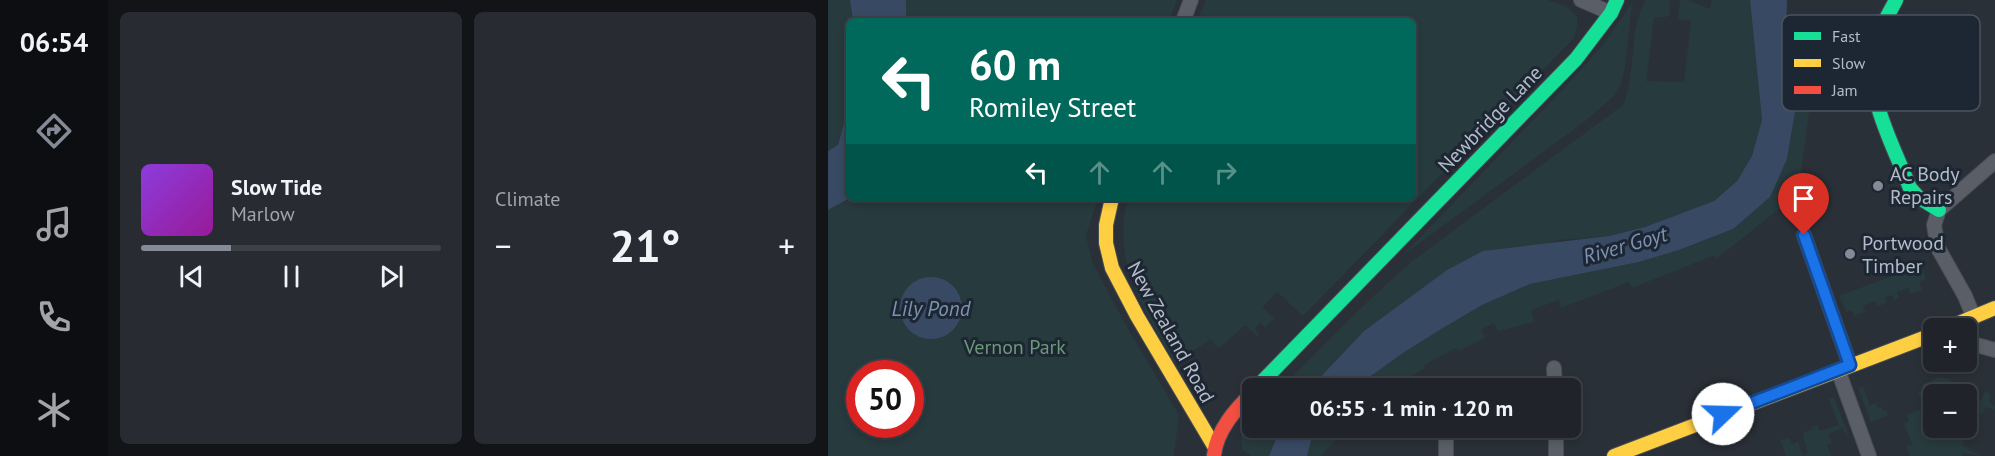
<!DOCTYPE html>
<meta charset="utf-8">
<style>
body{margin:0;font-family:"PT Sans",sans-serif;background:#282c32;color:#f1f3f6;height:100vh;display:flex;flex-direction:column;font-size:22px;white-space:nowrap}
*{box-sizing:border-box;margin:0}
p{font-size:20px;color:#a2a4a8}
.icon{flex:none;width:33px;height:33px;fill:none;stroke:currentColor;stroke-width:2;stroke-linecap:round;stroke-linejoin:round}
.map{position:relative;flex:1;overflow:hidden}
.panel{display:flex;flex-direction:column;gap:12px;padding:12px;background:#121417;width:720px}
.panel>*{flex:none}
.banner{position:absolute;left:18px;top:18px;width:570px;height:183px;border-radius:9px;box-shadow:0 3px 9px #0003,0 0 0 2px #3d4147;background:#00695c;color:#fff;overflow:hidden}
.controls{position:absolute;left:1095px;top:318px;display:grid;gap:12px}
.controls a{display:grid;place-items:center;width:54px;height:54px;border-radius:9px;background:#20242a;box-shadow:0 3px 9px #0003,0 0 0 2px #3d4147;font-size:30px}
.speed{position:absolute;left:18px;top:360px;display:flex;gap:12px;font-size:30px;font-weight:700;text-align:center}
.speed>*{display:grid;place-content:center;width:78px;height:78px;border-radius:50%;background:#20242a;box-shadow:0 3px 9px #0003,0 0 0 2px #3d4147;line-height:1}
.speed .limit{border:9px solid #d22;background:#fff;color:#111}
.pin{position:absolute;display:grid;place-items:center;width:51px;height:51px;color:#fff;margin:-62px -26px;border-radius:50% 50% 50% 0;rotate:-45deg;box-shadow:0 0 6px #0007}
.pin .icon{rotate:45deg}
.me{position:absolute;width:66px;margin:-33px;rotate:69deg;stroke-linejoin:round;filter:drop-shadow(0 0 4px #0008)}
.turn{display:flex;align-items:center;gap:21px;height:126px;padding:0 24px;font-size:27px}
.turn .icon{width:78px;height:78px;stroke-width:2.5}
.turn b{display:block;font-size:42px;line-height:51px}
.lanes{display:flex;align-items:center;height:57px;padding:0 24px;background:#0003;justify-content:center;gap:30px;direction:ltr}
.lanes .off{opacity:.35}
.big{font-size:45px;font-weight:800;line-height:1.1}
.panel .tile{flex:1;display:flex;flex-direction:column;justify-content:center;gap:9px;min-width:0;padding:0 21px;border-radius:9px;background:#282c32}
.song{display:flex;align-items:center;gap:18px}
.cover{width:72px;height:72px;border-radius:9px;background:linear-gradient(135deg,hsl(270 70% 55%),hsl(300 70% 35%))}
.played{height:6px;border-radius:3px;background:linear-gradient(90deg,#848b96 30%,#3d4147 30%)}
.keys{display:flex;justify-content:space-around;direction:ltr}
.heat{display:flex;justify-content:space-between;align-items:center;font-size:33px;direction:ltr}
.panel .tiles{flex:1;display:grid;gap:12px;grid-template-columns:repeat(2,1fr)}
.trip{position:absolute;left:414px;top:378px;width:339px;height:60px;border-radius:9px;background:#20242a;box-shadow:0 3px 9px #0003,0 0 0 2px #3d4147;font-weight:800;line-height:60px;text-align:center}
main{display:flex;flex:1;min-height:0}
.menu{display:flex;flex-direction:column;width:108px;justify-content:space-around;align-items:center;background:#0d0e11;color:#a2a4a8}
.menu .icon{width:42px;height:42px}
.menu .active{color:#848b96}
.menu b{font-size:27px;color:#f1f3f6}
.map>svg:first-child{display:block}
.green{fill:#273a3e;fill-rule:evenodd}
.water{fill:#384963}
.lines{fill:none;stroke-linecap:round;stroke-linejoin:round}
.street-casing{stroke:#484c53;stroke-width:16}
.fast-casing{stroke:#484c53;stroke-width:16}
.slow-casing{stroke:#484c53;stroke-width:16}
.jam-casing{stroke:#484c53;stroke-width:16}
.street{stroke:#5a5e66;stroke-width:14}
.fast{stroke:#16e098;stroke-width:14}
.slow{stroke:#ffcf43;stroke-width:14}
.jam{stroke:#f24e42;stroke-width:14}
.route-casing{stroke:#114b97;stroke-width:15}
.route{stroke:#1a73e8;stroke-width:10}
.poi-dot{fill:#848b96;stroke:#1d2633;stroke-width:2}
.labels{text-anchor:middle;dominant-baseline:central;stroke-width:6;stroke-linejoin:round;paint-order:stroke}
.street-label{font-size:20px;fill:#b4bcc9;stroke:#1d2633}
.poi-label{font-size:20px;fill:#b4bcc9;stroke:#1d2633;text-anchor:start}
.park-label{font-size:20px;fill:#6b9a76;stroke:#1d2633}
.water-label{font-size:21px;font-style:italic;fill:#7c92b1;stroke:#1d2633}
.key{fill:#1d2633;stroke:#4a5360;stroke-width:1.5}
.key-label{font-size:16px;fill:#b4bcc9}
</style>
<main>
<nav class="menu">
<b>06:54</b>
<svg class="icon active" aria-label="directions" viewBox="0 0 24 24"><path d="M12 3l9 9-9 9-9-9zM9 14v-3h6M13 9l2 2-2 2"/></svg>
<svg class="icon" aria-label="music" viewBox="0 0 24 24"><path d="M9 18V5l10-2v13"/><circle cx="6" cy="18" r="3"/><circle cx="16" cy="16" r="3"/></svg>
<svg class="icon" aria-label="phone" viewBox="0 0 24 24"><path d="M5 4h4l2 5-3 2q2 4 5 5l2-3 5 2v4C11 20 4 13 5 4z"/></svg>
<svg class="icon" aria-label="climate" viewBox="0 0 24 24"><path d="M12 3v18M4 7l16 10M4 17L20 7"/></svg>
</nav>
<section class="panel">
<div class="tiles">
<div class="tile">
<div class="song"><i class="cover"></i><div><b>Slow Tide</b><p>Marlow</p></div></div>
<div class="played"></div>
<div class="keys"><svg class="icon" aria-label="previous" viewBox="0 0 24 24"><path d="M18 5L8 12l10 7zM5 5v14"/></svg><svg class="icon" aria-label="pause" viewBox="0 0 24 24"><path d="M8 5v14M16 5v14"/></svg><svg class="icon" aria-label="next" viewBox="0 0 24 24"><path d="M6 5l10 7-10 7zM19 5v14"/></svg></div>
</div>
<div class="tile"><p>Climate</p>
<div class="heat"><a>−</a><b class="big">21°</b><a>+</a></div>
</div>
</div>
</section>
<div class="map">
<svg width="1167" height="456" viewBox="0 0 1167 456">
<rect width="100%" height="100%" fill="#2a3038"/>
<path class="green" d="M0 0H22L25 21H21V105L10 145 0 151Z
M78 0H349L341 21H78Z
M378 0H720L739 7 749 17V26L746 38 475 316 449 292 434 307 446 318 437 327 432 323 427 329 431 334 429 336 417 325 390 349 383 339 347 363C317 311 282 261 300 198H585V21H369Z
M818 0H842L841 15 838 17 826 18 818 81 856 82 863 21 850 19 852 0H860L882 9 884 0H922L934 120 924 156 909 181 886 201 817 227 781 236 732 240 619 270 536 331 482 388H453L535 306 583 262 795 105C809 72 800 28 818 0Z
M804 3 797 66 793 84 786 96 756 122 574 256 739 85 775 45Z
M974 90 984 91 972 180 960 198 961 201 888 259 887 255 804 288 801 282 733 308 731 300 703 310 706 322 670 331 666 323 653 330 657 338 630 351 628 348 596 365 597 368 561 388H526L575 353 615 328 654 305 702 284 811 262 851 250 905 229 959 159 967 112Z
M22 198H270L258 235 264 262 299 327 351 415 346 456H0V210ZM32 374H82V424H32Z
M1093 265 1098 279 1091 282 1094 290 1083 294 1080 288 1069 292 1071 298 1066 300 1064 295 1057 297 1059 302 1049 307 1047 301 1035 306 1037 312 1026 316 1024 310 1018 312 1011 296Z
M1113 377 1124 380 1123 386 1129 388 1127 394H1106V428H1132L1130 436 1136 438 1134 446 1141 448 1140 450 1155 456 1135 453 1134 456H1082L1078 446 1084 444 1076 423 1081 421 1079 415 1096 408 1090 392 1096 390 1094 385 1098 383 1100 388 1106 386 1104 380Z
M1035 386 1042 405 1047 403 1050 408 1053 407 1055 411 1058 410 1060 415 1043 422 1030 388Z
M1138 386 1146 388 1144 398 1153 401 1157 391 1162 394 1161 401 1167 406V410L1157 407 1155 414 1139 411 1138 394H1131L1132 391 1137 392Z
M1006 397 1021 437H1019L1015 428 1000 434 1004 443 999 445 1003 456H958L952 440 961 438 964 444 970 442 975 456 980 453 974 433 985 429 984 427 989 425 992 431 1011 425 1001 399Z
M490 428H518L493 456H479L483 441Z
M418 430 447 439 441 456H423L414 449 413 435Z"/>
<path class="water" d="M22 0H78V21H25Z
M922 0H959L958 37 967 112 959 159 942 197 905 229 851 250 811 262 702 284 654 305 615 328 575 353 526 388H482L536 331 619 270 655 251 781 236 817 227 886 201 909 181 924 156 934 120Z
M21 105 22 198 0 210V151L10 145Z
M72 308a31 31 0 1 1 62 0a31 31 0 1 1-62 0Z
M452 428H490L483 441 479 456H441Z"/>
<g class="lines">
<g class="street-casing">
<path id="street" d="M753 0 783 13
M355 21 363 0
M976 235 1022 365
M1146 318 1137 296 1110 248 1106 225 1111 210 1167 161
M1138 342 1167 350
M726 368 727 388
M1010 370 1041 456
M618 384V388
M618 428V456
M728 428V456"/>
</g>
<g class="fast-casing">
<path id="fast" d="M1068 0C1061 14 1052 27 1048 42 1033 90 1065 144 1082 188L1090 197 1111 210
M428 388 748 59 783 13 789 0"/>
</g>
<g class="slow-casing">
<path id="slow" d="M284 198 278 225V243L284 268 309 316 386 446
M1119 328 1167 308
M786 456 1106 334"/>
</g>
<g class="jam-casing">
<path id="jam" d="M386 455C389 430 407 410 424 393"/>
</g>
<use href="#street" class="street"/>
<use href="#fast" class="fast"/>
<use href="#slow" class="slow"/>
<use href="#jam" class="jam"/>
</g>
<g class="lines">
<g class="route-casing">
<path id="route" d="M895 414 1022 365 976 235"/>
</g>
<use href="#route" class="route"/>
</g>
<g class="poi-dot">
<circle cx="1050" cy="186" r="6"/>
<circle cx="1022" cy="254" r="6"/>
</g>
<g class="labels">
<g class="street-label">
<text transform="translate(662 119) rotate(-46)">Newbridge Lane</text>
<text transform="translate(343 332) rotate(61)">New Zealand Road</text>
</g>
<g class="poi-label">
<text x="1062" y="174">AC Body<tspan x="1062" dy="23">Repairs</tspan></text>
<text x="1034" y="243">Portwood<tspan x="1034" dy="23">Timber</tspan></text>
</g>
<g class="park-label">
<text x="187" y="347">Vernon Park</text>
</g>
<g class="water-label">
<text transform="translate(797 245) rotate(-16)">River Goyt</text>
<text x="103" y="308">Lily Pond</text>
</g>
</g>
<rect x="954" y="15" width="198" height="96" rx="9" class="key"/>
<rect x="966" y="32" width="27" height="8" fill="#16e098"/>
<rect x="966" y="59" width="27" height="8" fill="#ffcf43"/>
<rect x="966" y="86" width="27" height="8" fill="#f24e42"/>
<g class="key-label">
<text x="1004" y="42">Fast</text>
<text x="1004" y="69">Slow</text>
<text x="1004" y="96">Jam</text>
</g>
</svg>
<div class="controls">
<a>+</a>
<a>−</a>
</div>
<div class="speed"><div class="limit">50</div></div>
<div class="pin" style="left:976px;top:235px;background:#d93025"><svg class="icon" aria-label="arrive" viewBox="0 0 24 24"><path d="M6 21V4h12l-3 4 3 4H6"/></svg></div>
<svg class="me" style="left:895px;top:414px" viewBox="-20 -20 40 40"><circle r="19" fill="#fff"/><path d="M0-13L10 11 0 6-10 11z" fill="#1a73e8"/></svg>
<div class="trip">06:55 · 1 min · 120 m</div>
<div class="banner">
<div class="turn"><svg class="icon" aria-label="left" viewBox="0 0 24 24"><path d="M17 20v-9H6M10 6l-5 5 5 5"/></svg><div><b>60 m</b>Romiley Street</div></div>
<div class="lanes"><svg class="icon" aria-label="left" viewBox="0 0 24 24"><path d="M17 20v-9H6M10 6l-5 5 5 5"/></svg><svg class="icon off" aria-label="ahead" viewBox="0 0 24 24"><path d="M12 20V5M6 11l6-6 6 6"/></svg><svg class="icon off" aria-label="ahead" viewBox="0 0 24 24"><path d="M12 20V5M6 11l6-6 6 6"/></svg><svg class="icon off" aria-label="right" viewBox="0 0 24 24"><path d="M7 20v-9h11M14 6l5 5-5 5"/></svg></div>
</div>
</div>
</main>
